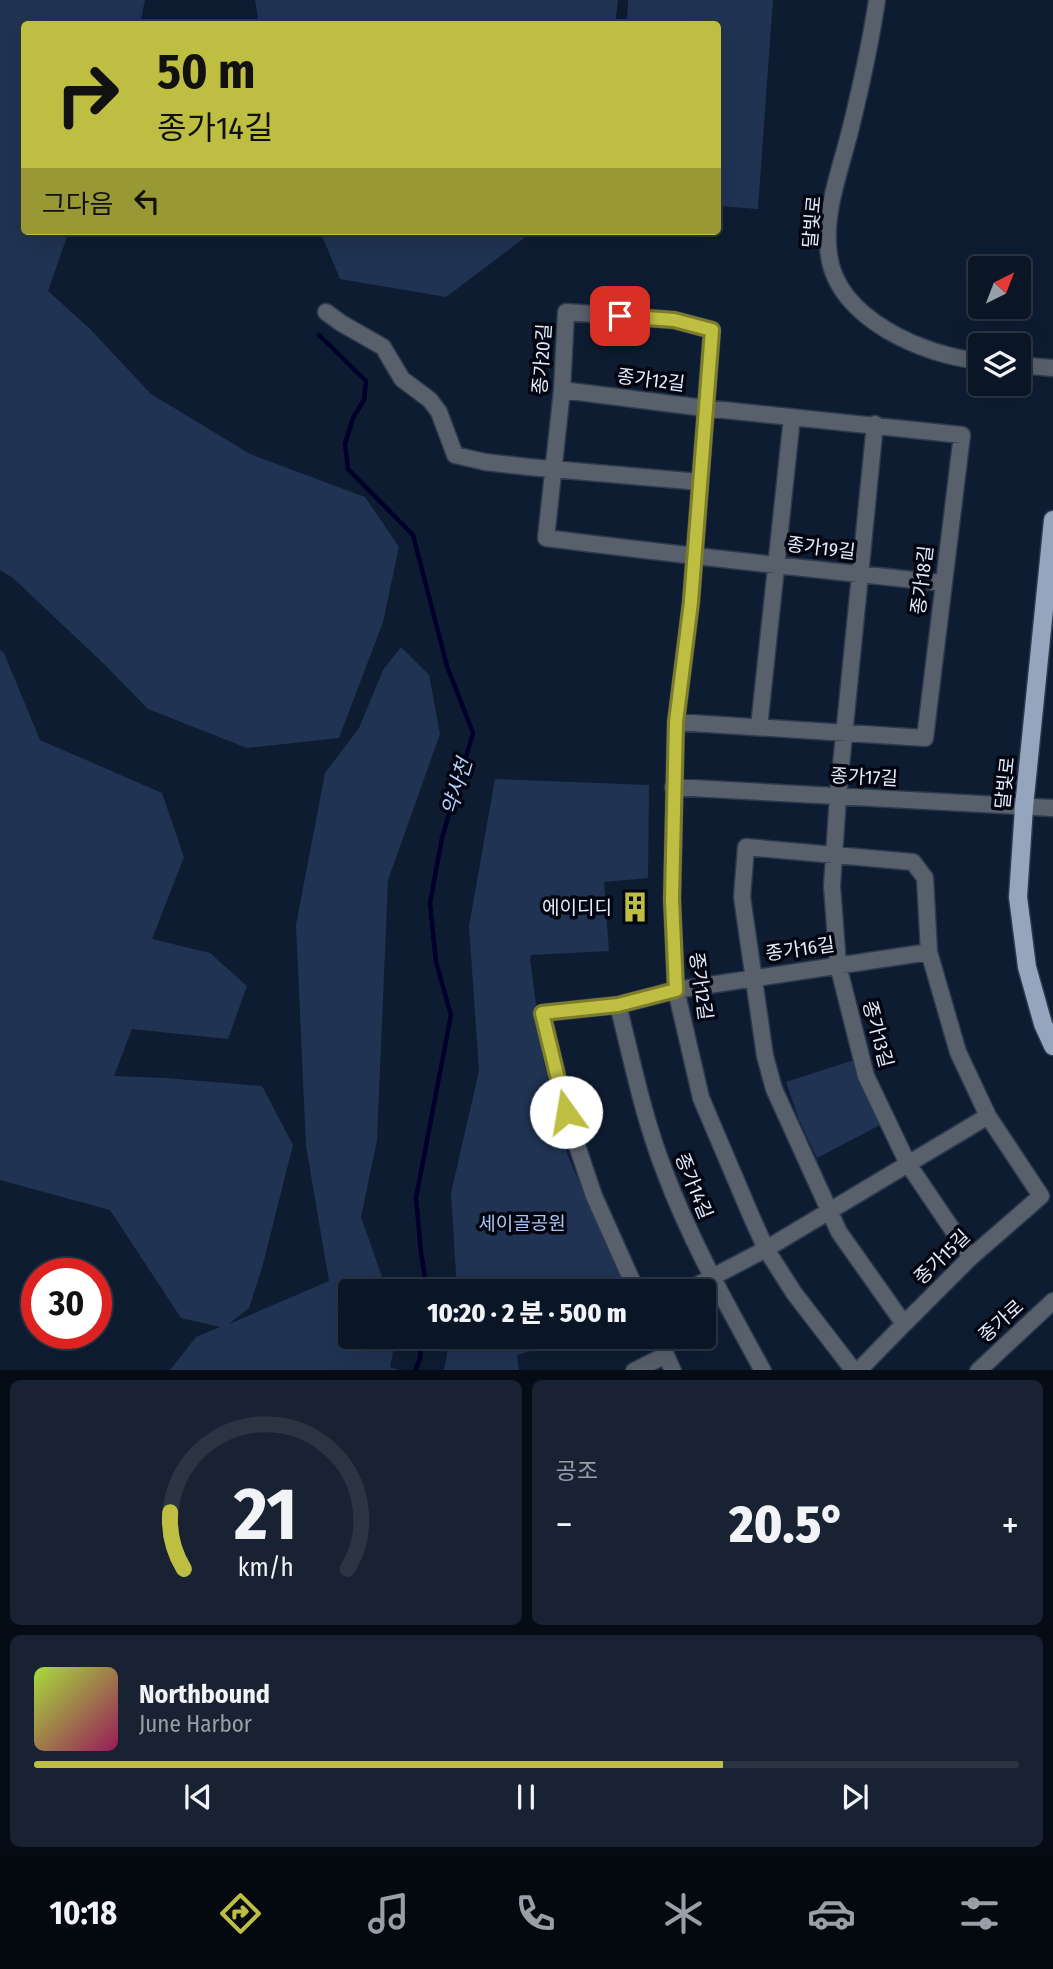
<!DOCTYPE html>
<html lang="ko">
<meta charset="utf-8">
<style>
body{margin:0;font-family:"Fira Sans Condensed","Noto Sans KR",sans-serif;background:#182232;color:#f1f3f6;height:100vh;display:flex;flex-direction:column;font-size:26px;white-space:nowrap}
*{box-sizing:border-box;margin:0}
p{font-size:23px;color:#999fa7}
.icon{flex:none;width:38px;height:38px;fill:none;stroke:currentColor;stroke-width:2;stroke-linecap:round;stroke-linejoin:round}
.map{position:relative;height:1370px;overflow:hidden}
.panel{display:flex;flex-direction:column;gap:10px;padding:10px;background:#060c15;flex:1}
.panel>*{flex:none}
.hud{position:absolute;left:21px;top:21px;width:700px;height:214px;border-radius:7px;box-shadow:0 7px 28px #0002,0 0 0 2px #2a3443;background:#bebf42;color:#111;overflow:hidden}
.needle{width:46px;rotate:42deg}
.buttons{position:absolute;left:968px;top:256px;display:grid;gap:14px}
.buttons a{display:grid;place-items:center;width:63px;height:63px;border-radius:7px;background:#0a1526;box-shadow:0 7px 28px #0002,0 0 0 2px #2a3443;font-size:35px}
.speed{position:absolute;left:21px;top:1258px;display:flex;gap:14px;font-size:35px;font-weight:700;text-align:center}
.speed>*{display:grid;place-content:center;width:91px;height:91px;border-radius:50%;background:#0a1526;box-shadow:0 7px 28px #0002,0 0 0 2px #2a3443;line-height:1}
.speed .limit{border:10px solid #d22;background:#fff;color:#111}
.pin{position:absolute;display:grid;place-items:center;width:60px;height:60px;color:#fff;margin:-30px;border-radius:14px;box-shadow:0 4px 10px #0006}
.me{position:absolute;width:77px;margin:-38px;rotate:347deg;stroke-linejoin:round;filter:drop-shadow(0 0 5px #0008)}
.turn{display:flex;align-items:center;gap:24px;height:147px;padding:0 21px;font-size:32px}
.turn .icon{width:91px;height:91px;stroke-width:2.5}
.turn b{display:block;font-size:49px;line-height:60px}
.then{display:flex;align-items:center;height:66px;padding:0 21px;background:#0003;gap:14px;font-size:26px}
.big{font-size:52px;font-weight:800;line-height:1.1}
.panel .widget{flex:1;display:flex;flex-direction:column;justify-content:center;gap:10px;min-width:0;padding:0 24px;border-radius:10px;background:#182232}
.panel .dial{align-items:center;gap:0}
.dial svg{height:182px;overflow:visible;fill:none;stroke:#2a3443;stroke-width:7;stroke-linecap:round;text-anchor:middle}
.dial text{fill:#f1f3f6;stroke:none}
.song{display:flex;align-items:center;gap:21px}
.cover{width:84px;height:84px;border-radius:10px;background:linear-gradient(135deg,hsl(80 70% 55%),hsl(330 70% 35%))}
.played{height:7px;border-radius:4px;background:linear-gradient(90deg,#bebf42 70%,#2a3443 70%)}
.keys{display:flex;justify-content:space-around;direction:ltr}
.heat{display:flex;justify-content:space-between;align-items:center;font-size:38px;direction:ltr}
.panel .tiles{flex:1;display:grid;gap:10px;grid-template-columns:1fr 1fr}
.widget:last-child{grid-column:span 2}
.trip{position:absolute;left:338px;top:1279px;width:378px;height:70px;border-radius:7px;background:#0a1526;box-shadow:0 7px 28px #0002,0 0 0 2px #2a3443;font-weight:800;line-height:70px;text-align:center}
.tab-bar{display:flex;height:112px;justify-content:space-around;align-items:center;background:#04080f;color:#999fa7}
.tab-bar .icon{width:49px;height:49px}
.tab-bar .current{color:#bebf42}
.tab-bar b{font-size:32px;color:#f1f3f6}
.map>svg:first-child{display:block}
.green{fill:#203353}
.lines{fill:none;stroke-linecap:round;stroke-linejoin:round}
.stream{stroke:#00002a;stroke-width:4.5}
.minor-casing{stroke:#2c394e;stroke-width:19}
.major-casing{stroke:#2c394e;stroke-width:21}
.minor{stroke:#58606c;stroke-width:16}
.major{stroke:#95a5be;stroke-width:18}
.route-casing{stroke:#7c7c2b;stroke-width:18}
.route{stroke:#bebf42;stroke-width:12}
.labels{text-anchor:middle;dominant-baseline:central;stroke-width:7;stroke-linejoin:round;paint-order:stroke}
.street-label{font-size:19px;fill:#e2ecfc;stroke:#030610}
.poi-label{font-size:19px;fill:#e2ecfc;stroke:#030610;text-anchor:end}
.park-label{font-size:19px;fill:#a9c6f4;stroke:#030610}
.water-label{font-size:21px;font-style:italic;fill:#b3d0fe;stroke:#030610}
</style>
<div class="map">
<svg width="1053" height="1371" viewBox="0 0 1053 1371">
<rect width="100%" height="100%" fill="#0e1c32"/>
<path class="green" d="M0 0H145L140 24H24V231H69L48 291 90 329 151 394 250 454 365 497 399 547 383 622 339 738 247 748 148 709 103 663 13 578 0 570Z
M255 0H618L615 24H259Z
M628 0H773L758 209 718 206V24H627Z
M320 231H530L523 239 446 297 340 279Z
M401 647 429 675 440 734 388 880 377 1140 361 1217 387 1291 350 1292V1337H396L390 1367 398 1370H170L196 1337 220 1327 181 1318 110 1210 0 1180V650L4 653 40 740 162 793 184 857 152 939 210 953 247 986 228 1039 132 1029 114 1076 165 1078 262 1086 293 1145 262 1268 249 1308 229 1324 329 1281 306 1146 296 925 325 773 359 728 383 670Z
M495 779 649 785 648 878 604 882 609 951 531 955 530 959 544 1064 568 1156 627 1291H457L451 1193 479 1071 469 926Z
M854 1060 880 1125 817 1158 799 1120 786 1082Z
M450 1337H576L517 1355 519 1370H444Z"/>
<g class="lines">
<path class="stream" d="M319 335 366 381 364 400 353 418 345 444 348 469 413 535 447 666 473 733 442 838 430 903 436 962 451 1015 416 1198 421 1252 427 1292
M415 1371 420 1358 422 1337"/>
<g class="minor-casing">
<path id="minor" d="M877 0C870 46 860 91 849 135 839 174 823 215 829 255 837 319 925 356 980 361
M326 312 341 323 383 347 402 379 430 400 439 412 455 455 485 462 529 467 700 482
M1018 365 1053 368
M562 390 704 408 962 435 925 738 676 722
M875 424 838 796 832 886 838 965 866 1076 908 1164 971 1257
M759 727 792 417
M673 787 1053 808
M746 847 913 862 925 878 929 952 958 1052 988 1116 1041 1196 971 1257 904 1324 839 1232 774 1089 765 1056 742 897Z
M618 1005 676 990 929 952
M637 1292 594 1196 566 1113 542 1013 618 1005C632 1060 643 1116 664 1170 690 1240 727 1305 763 1371
M684 1292 766 1249 988 1116
M658 1337 673 1371
M634 1371 666 1355
M854 1371 794 1293 766 1249 752 1218 701 1098 676 990 672 899 676 722 691 602 712 330 674 320 566 312 562 390 546 538C678 555 811 569 943 583
M858 1371 904 1324
M978 1371 1053 1301"/>
</g>
<g class="major-casing">
<path id="major" d="M1053 520 1024 807 1018 897 1027 967 1043 1024 1053 1046"/>
</g>
<use href="#minor" class="minor"/>
<use href="#major" class="major"/>
</g>
<g class="lines">
<g class="route-casing">
<path id="route" d="M566 1112 542 1013 618 1005 676 990 672 899 676 722 691 602 712 330 674 320 620 316"/>
</g>
<use href="#route" class="route"/>
</g>
<defs>
<g id="building-bare" transform="scale(2.415)"><path d="M-4-6H4V6H1V3H-1V6H-4ZM-2.5-4.3h1.7v1.8h-1.7ZM.8-4.3h1.7v1.8H.8ZM-2.5-1h1.7V.8h-1.7ZM.8-1h1.7V.8H.8Z" fill="#bebf42" stroke="#030610" stroke-width="2.5" paint-order="stroke"/></g>
</defs>
<g fill-rule="evenodd">
<use href="#building-bare" x="635" y="907"/>
</g>
<g class="labels">
<g class="street-label">
<text transform="translate(812 222) rotate(-85)">달빛로</text>
<text transform="translate(542 359) rotate(-86)">종가20길</text>
<text transform="translate(651 380) rotate(7)">종가12길</text>
<text transform="translate(821 548) rotate(7)">종가19길</text>
<text transform="translate(922 580) rotate(-83)">종가18길</text>
<text transform="translate(864 777) rotate(3)">종가17길</text>
<text transform="translate(1005 783) rotate(-84)">달빛로</text>
<text transform="translate(800 949) rotate(-8)">종가16길</text>
<text transform="translate(701 986) rotate(82)">종가12길</text>
<text transform="translate(878 1034) rotate(75)">종가13길</text>
<text transform="translate(694 1186) rotate(68)">종가14길</text>
<text transform="translate(942 1257) rotate(-44)">종가15길</text>
<text transform="translate(1001 1321) rotate(-42)">종가로</text>
</g>
<g class="poi-label">
<text x="612" y="907">에이디디</text>
</g>
<g class="park-label">
<text x="522" y="1223">세이골공원</text>
</g>
<g class="water-label">
<text transform="translate(457 787) rotate(-73)">약사천</text>
</g>
</g>
</svg>
<div class="buttons">
<a><svg class="needle" viewBox="-14 -14 28 28"><path d="M0-13l5 13h-10z" fill="#e53935"/><path d="M0 13l5-13h-10z" fill="#999fa7"/></svg></a>
<a><svg class="icon" aria-label="layers" viewBox="0 0 24 24"><path d="M12 4l9 5-9 5-9-5zM3 14l9 5 9-5"/></svg></a>
</div>
<div class="speed"><div class="limit">30</div></div>
<div class="pin" style="left:620px;top:316px;background:#d93025"><svg class="icon" aria-label="arrive" viewBox="0 0 24 24"><path d="M6 21V4h12l-3 4 3 4H6"/></svg></div>
<svg class="me" style="left:566px;top:1112px" viewBox="-20 -20 40 40"><circle r="19" fill="#fff"/><path d="M0-13L10 11 0 6-10 11z" fill="#bebf42"/></svg>
<div class="trip">10:20 · 2 분 · 500 m</div>
<div class="hud">
<div class="turn"><svg class="icon" aria-label="right" viewBox="0 0 24 24"><path d="M7 20v-9h11M14 6l5 5-5 5"/></svg><div><b>50 m</b>종가14길</div></div>
<div class="then">그다음<svg class="icon" aria-label="left" viewBox="0 0 24 24"><path d="M17 20v-9H6M10 6l-5 5 5 5"/></svg></div>
</div>
</div>
<section class="panel">
<div class="tiles">
<div class="widget dial"><svg viewBox="0 0 100 80">
<path d="M14 69A42 42 0 1 1 86 69"/>
<path d="M14 69A42 42 0 0 1 8 44" stroke="#bebf42"/>
<text x="50" y="56" font-size="32" font-weight="700">21</text>
<text x="50" y="72" font-size="11">km/h</text>
</svg></div>
<div class="widget"><p>공조</p>
<div class="heat"><a>−</a><b class="big">20.5°</b><a>+</a></div>
</div>
<div class="widget">
<div class="song"><i class="cover"></i><div><b>Northbound</b><p>June Harbor</p></div></div>
<div class="played"></div>
<div class="keys"><svg class="icon" aria-label="previous" viewBox="0 0 24 24"><path d="M18 5L8 12l10 7zM5 5v14"/></svg><svg class="icon" aria-label="pause" viewBox="0 0 24 24"><path d="M8 5v14M16 5v14"/></svg><svg class="icon" aria-label="next" viewBox="0 0 24 24"><path d="M6 5l10 7-10 7zM19 5v14"/></svg></div>
</div>
</div>
</section>
<nav class="tab-bar">
<b>10:18</b>
<svg class="icon current" aria-label="directions" viewBox="0 0 24 24"><path d="M12 3l9 9-9 9-9-9zM9 14v-3h6M13 9l2 2-2 2"/></svg>
<svg class="icon" aria-label="music" viewBox="0 0 24 24"><path d="M9 18V5l10-2v13"/><circle cx="6" cy="18" r="3"/><circle cx="16" cy="16" r="3"/></svg>
<svg class="icon" aria-label="phone" viewBox="0 0 24 24"><path d="M5 4h4l2 5-3 2q2 4 5 5l2-3 5 2v4C11 20 4 13 5 4z"/></svg>
<svg class="icon" aria-label="climate" viewBox="0 0 24 24"><path d="M12 3v18M4 7l16 10M4 17L20 7"/></svg>
<svg class="icon" aria-label="car" viewBox="0 0 24 24"><path d="M5 17H2v-5l4-1 3-4h7l3 4 3 1v5h-3M9 17h6M6 11h13"/><circle cx="7" cy="17" r="2"/><circle cx="17" cy="17" r="2"/></svg>
<svg class="icon" aria-label="filters" viewBox="0 0 24 24"><path d="M4 7h16M4 17h16"/><circle cx="9" cy="7" r="2"/><circle cx="15" cy="17" r="2"/></svg>
</nav>
